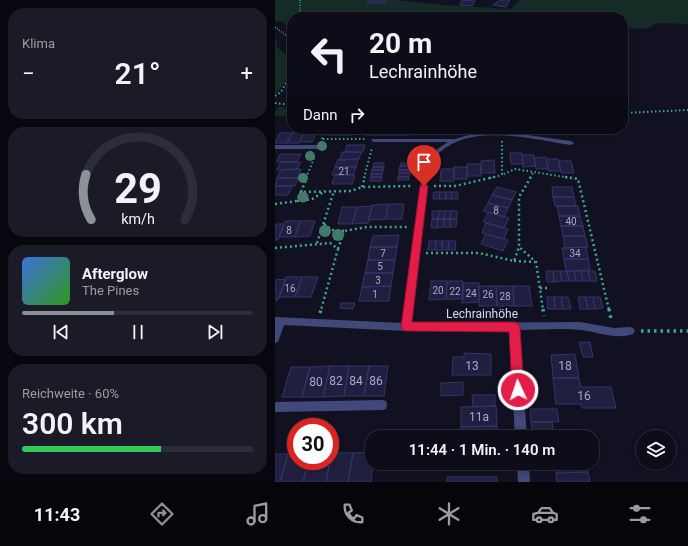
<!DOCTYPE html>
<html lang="de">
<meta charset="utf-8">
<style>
body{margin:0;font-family:Roboto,sans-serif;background:#1b1b27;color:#f1f3f6;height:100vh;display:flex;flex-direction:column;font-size:15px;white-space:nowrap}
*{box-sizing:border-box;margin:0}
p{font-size:13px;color:#9a9ca2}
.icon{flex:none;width:22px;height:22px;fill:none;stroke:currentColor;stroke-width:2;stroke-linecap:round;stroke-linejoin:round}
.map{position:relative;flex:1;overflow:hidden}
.details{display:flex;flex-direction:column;gap:8px;padding:8px;background:#07070e;width:275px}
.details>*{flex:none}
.top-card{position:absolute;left:12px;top:12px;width:341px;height:122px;border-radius:16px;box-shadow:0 2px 6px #0003,0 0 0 1px #2d2d39;background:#0d0d1a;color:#f1f3f6;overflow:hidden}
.buttons{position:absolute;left:361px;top:430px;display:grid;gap:8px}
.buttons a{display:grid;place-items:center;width:40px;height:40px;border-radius:50%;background:#0d0d1a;box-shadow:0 2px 6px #0003,0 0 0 1px #2d2d39;font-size:20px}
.speed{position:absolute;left:12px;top:418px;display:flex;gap:8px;font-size:20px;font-weight:700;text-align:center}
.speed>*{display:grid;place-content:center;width:52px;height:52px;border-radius:50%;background:#0d0d1a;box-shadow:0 2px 6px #0003,0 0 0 1px #2d2d39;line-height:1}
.speed .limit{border:6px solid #d22;background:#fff;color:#111}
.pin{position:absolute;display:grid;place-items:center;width:34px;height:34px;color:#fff;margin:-41px -17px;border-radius:50% 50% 50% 0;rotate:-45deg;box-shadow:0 0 4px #0007}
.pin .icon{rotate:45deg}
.me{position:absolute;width:44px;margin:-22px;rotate:357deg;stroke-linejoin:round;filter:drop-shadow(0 0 3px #0008)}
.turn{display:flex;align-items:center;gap:14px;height:84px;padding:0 16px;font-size:18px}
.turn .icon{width:52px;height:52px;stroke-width:2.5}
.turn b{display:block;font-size:28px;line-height:34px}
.then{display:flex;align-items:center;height:38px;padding:0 16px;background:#0003;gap:8px;font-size:15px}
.big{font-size:30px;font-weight:600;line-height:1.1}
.details .widget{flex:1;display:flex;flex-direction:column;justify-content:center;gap:6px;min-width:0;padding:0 14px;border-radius:16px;background:#1b1b27}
.details .dial{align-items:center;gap:0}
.dial svg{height:104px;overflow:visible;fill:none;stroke:#2d2d39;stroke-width:7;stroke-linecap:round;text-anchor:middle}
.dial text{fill:#f1f3f6;stroke:none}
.song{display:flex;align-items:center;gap:12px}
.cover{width:48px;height:48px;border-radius:6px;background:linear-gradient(135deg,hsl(220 70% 55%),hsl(110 70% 35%))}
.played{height:4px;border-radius:2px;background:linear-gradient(90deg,#8c9099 40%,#2d2d39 40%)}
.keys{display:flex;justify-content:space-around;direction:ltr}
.heat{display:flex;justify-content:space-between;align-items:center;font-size:22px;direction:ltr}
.charge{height:6px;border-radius:3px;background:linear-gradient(90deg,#34c759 60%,#2d2d39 0)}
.trip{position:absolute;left:90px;top:430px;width:234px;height:40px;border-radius:16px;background:#0d0d1a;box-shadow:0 2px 6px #0003,0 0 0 1px #2d2d39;font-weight:600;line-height:40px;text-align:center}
.tab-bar{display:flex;height:64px;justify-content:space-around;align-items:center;background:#05050a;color:#9a9ca2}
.tab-bar .icon{width:28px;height:28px}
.tab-bar .current{color:#8c9099}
.tab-bar b{font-size:18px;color:#f1f3f6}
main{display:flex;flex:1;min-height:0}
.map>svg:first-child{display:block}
.green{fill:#142b26}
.building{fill:#201f40;stroke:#35346a}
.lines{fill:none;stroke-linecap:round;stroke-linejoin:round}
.path-far3{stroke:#3da78f;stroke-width:1.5;stroke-dasharray:1 1.5;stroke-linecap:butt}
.path-far2{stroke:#3da78f;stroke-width:2;stroke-dasharray:1.5 2.5;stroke-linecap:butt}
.path-far1{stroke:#3da78f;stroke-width:2.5;stroke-dasharray:2 3;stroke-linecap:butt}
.path{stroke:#3da78f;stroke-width:3.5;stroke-dasharray:2.5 4;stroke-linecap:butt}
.lane{fill:#41497b;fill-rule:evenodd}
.street{fill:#41497b;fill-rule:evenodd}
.tree{fill:#427b6b}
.route{fill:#e11d48;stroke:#92132f}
.labels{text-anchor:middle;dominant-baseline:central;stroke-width:4;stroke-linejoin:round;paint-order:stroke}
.number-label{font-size:10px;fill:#a8aacc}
.street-label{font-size:12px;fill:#d6d8fa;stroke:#112}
.near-number-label{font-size:12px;fill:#a8aacc}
</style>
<main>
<section class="details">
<div class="widget"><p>Klima</p>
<div class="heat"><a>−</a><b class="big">21°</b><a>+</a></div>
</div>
<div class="widget dial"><svg viewBox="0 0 100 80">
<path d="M14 69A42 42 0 1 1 86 69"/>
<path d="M14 69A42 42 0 0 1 10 34" stroke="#8c9099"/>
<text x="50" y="56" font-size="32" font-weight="700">29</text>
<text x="50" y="72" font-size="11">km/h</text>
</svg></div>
<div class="widget">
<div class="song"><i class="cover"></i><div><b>Afterglow</b><p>The Pines</p></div></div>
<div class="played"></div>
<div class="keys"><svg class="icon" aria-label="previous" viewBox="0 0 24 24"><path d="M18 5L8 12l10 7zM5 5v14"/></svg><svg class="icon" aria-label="pause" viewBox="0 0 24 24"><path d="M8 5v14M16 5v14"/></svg><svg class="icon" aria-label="next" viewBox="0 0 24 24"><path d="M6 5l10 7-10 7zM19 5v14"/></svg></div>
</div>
<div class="widget"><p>Reichweite · 60%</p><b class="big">300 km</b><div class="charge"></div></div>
</section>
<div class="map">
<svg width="413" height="482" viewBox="0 0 413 482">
<rect width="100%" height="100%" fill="#112"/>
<path class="green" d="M0 0H121L169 5 236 9 244 0H413V24L383 23 370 29 348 28V17H17V30L6 21H0Z
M0 33 2 47 17 60C17 71 9 87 0 94Z
M4 107 17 108V117L0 116V112Z
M53 129H79L77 136H50Z"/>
<path class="building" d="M187 0 200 1 197 6 185 5Z
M225 0H235L231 7 218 5Z
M93 1H112L110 3H92Z
M92 129H122L121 135H90Z
M122 129H155L154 134 130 135H121Z
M271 129H287L286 135 270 133Z
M30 131 42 132 37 142H25Z
M5 133H17L12 143H0Z
M17 133H29L24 143H12Z
M72 145H90L88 152H70Z
M67 152H86L84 159 65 160Z
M235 153H247L248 164H236Z
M5 154H26L22 162H2Z
M247 155H259L260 166 248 167Z
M271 157 273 169H261L259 158Z
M63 159 65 160 83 159 81 167H60Z
M271 159H283L286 171H274Z
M219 160 220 173H206V161Z
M284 161H296L299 173H286Z
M6 162H26L22 169 2 170Z
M99 163H109V167H98Z
M126 163H136V166H125Z
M192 164H206V176H192Z
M125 166H136L135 170H124Z
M60 167H81L78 175H57Z
M98 167H109L108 170H97Z
M179 167H192V179H179Z
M26 169 23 178H2L6 170Z
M166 169H179V181H165Z
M97 170H108L107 174H96Z
M124 170H135V173H124Z
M124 173H135L134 177H123Z
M96 174H107V177H96Z
M60 175H80L77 184H57Z
M96 177H107L106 181H95Z
M123 177H134V180H122Z
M2 178H23L20 186H0Z
M0 186H17L13 195H0Z
M222 187 241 192 237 200 217 195Z
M277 187H297L299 197H278Z
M159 192H165L164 199H158Z
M165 192H171V199H164Z
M171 192H177L176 199H171Z
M177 192H183V199H176Z
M217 195 237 200 233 208 213 203Z
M278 197H299L301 206H280Z
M213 203 233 208 229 217 208 211Z
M113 204 111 219 94 220 97 205Z
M113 204H129L127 219H111Z
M97 206 93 223 77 224 82 207Z
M282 206H303L305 216H284Z
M67 207H82L77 224H63Z
M157 211H164L163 219H157Z
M164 211H170L169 219H163Z
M170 211H176L175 219H169Z
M176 211H182V219H175Z
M213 212 234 218 229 228 208 222Z
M284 216H305L308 226H286Z
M157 219H163L162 228H156Z
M163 219H169V227L162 228Z
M169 219H175V227H169Z
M175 219H182L181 227H175Z
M10 221H25L20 237H4Z
M25 221H40L35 236 20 237Z
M211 223 233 229 229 239 207 233Z
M0 224H9L3 240H0Z
M286 226H308L310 236H288Z
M211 234 233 240 228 251 206 244Z
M124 235 122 247H95L98 236Z
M288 236H310L313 247 290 248Z
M154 241H161L160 250H153Z
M161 241H167V250H160Z
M167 241H174L173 250H167Z
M174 241H181L180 250H173Z
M95 247H122L120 260H93Z
M311 247 313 259H289L287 248Z
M289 259H313L315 270 291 271Z
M93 260H120L118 273H90Z
M271 271H278L279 282H272Z
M278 271H285L287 281 279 282Z
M285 271H292L294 281H287Z
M292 271H299L301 281H294Z
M299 271H306L308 281H301Z
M306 271H313L315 281H308Z
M313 271H320L322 281H315Z
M90 273H118L116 286 87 287Z
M11 277H27L20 297H4Z
M27 277H43L36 297H20Z
M11 279 3 300H0V280Z
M156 281H172L171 299 154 300Z
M172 281H188V299H171Z
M188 283H204V302L187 303Z
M116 286 114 301H84L87 287Z
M204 286H221L222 306H204Z
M221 286H238L239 306H222Z
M238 286H254L257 306H239Z
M272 297H279L280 309H273Z
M279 297H286L288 309H280Z
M286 297H293L296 309H288Z
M303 297H310L313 309H305Z
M310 297H318L320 309H313Z
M318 297H325L328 308 320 309Z
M66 303H80L78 309 65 308Z
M304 342H315L318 357H308Z
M189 353 216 354V375H177L178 357H189Z
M300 354 304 378H278L276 355Z
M55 366 48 397H27L35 367Z
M55 366H74L69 396 48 397Z
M74 366H94L89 396H69Z
M94 366H113L109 396H89Z
M16 367H35L27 397H7Z
M278 378H304L306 387H336L341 408H307L306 404H281Z
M188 382V395L166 396V383Z
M197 395H220V406L198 407Z
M221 406 222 426 186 427V407Z
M255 409H282L284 422H256Z
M256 422H277L279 435H257Z
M222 426V437H186V427Z
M97 452V463H98L96 482H73L78 453Z
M56 453H78L73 482H51Z
M0 454H13L5 482H0Z
M13 454H21V461H33L28 482H5Z
M33 461H55L51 482H28Z
M280 463H312L313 472 281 473Z
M313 472 315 482H282L281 473Z
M172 477H222V482H172Z"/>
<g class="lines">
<path class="path-far3" d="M25 0V17
M0 27 17 40
M14 77 17 72"/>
<path class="path-far2" d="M0 96 6 92 15 76
M0 103 17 105
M348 113 413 110
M47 139 50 129
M48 139H91
M227 141V175L240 169 296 178
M31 178 40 156
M89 178 97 148
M215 178 227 175
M255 178 258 173"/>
<path class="path-far1" d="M256 177 244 197V247L261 262 268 310
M290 177 303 179 334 310
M159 186H180L219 177
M87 187 90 177
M26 192 32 177
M22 201 37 199 49 192
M0 204 22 201 26 192 76 191 87 187 138 186
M49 224 57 230 69 231
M42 243 59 191
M0 248 55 243 63 249 46 310
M63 249 69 231 92 227H133
M151 253H204L239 261 244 247
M239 261 260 262
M265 288H273"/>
<path class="path" d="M268 309 269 316
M334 309 336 319
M45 313 46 309
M366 331H413"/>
<path class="lane" d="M107 400 111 401 112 405 111 409 107 410 0 412V402Z"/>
<path class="street" d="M217 132 238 133 296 141 299 143 296 145C258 139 197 123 165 152 161 156 158 162 154 167L136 323 305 322 339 328 355 327 358 328 360 331 358 334C341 340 323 332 306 330 286 328 264 330 244 330L252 437H240L234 330 131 331 9 325 3 342 0 343V317L127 323 148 167 161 150 173 142H99L96 140 97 139H180L197 134Z
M0 145H43L46 147 43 149H0Z
M242 463H254L255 482H243Z"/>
</g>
<g class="tree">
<circle cx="47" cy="146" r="5"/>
<circle cx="35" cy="156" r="5"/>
<circle cx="28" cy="178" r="5"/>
<circle cx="28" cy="197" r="5.5"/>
<circle cx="50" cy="231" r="6"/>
<circle cx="63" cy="235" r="6"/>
</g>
<path class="route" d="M149 183 153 186 137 322H240L243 324 245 327 249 390 247 394 243 395 239 394 237 390 234 332 131 331 128 330 126 327 145 186Z"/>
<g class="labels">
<g class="number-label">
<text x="69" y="171">21</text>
<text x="221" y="210">8</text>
<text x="296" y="221">40</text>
<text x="14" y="230">8</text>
<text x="108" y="253">7</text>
<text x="300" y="253">34</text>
<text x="105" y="266">5</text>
<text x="103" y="280">3</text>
<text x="15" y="288">16</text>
<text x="163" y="290">20</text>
<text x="180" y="291">22</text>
<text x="196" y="293">24</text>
<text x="100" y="294">1</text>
<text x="213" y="294">26</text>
<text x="230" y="296">28</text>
</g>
<g class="street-label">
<text x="207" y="314">Lechrainhöhe</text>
</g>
<g class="near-number-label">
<text x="197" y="366">13</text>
<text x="290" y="366">18</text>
<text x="61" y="381">82</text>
<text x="81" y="381">84</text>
<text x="101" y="381">86</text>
<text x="41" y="382">80</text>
<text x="309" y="396">16</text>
<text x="204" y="417">11a</text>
</g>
</g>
</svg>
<div class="buttons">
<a><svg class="icon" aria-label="layers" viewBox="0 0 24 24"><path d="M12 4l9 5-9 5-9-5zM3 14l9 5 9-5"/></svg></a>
</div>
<div class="speed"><div class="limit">30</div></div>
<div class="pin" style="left:149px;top:186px;background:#d93025"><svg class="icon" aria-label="arrive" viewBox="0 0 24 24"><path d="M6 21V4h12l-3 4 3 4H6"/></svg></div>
<svg class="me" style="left:243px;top:390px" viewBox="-20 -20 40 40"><circle r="17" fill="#e11d48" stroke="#fff" stroke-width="3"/><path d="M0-11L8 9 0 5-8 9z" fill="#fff"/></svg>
<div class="trip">11:44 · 1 Min. · 140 m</div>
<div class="top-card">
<div class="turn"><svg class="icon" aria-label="left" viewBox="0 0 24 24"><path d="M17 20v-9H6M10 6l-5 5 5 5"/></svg><div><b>20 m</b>Lechrainhöhe</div></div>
<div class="then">Dann<svg class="icon" aria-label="right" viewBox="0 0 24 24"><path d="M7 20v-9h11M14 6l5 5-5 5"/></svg></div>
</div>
</div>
</main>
<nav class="tab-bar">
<b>11:43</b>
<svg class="icon current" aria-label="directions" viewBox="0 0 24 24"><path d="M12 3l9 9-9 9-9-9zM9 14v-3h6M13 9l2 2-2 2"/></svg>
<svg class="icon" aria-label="music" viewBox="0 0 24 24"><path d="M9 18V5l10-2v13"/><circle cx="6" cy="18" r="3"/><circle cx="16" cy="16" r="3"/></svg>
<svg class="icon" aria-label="phone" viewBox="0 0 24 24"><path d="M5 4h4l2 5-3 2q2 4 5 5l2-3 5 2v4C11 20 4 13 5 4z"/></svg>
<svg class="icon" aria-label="climate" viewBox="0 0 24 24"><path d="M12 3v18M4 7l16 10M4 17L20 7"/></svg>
<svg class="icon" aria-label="car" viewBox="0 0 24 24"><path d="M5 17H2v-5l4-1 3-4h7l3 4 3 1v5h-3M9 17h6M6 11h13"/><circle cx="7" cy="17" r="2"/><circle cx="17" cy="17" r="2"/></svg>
<svg class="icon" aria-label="filters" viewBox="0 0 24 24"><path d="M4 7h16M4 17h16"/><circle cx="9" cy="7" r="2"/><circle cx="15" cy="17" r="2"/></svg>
</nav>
